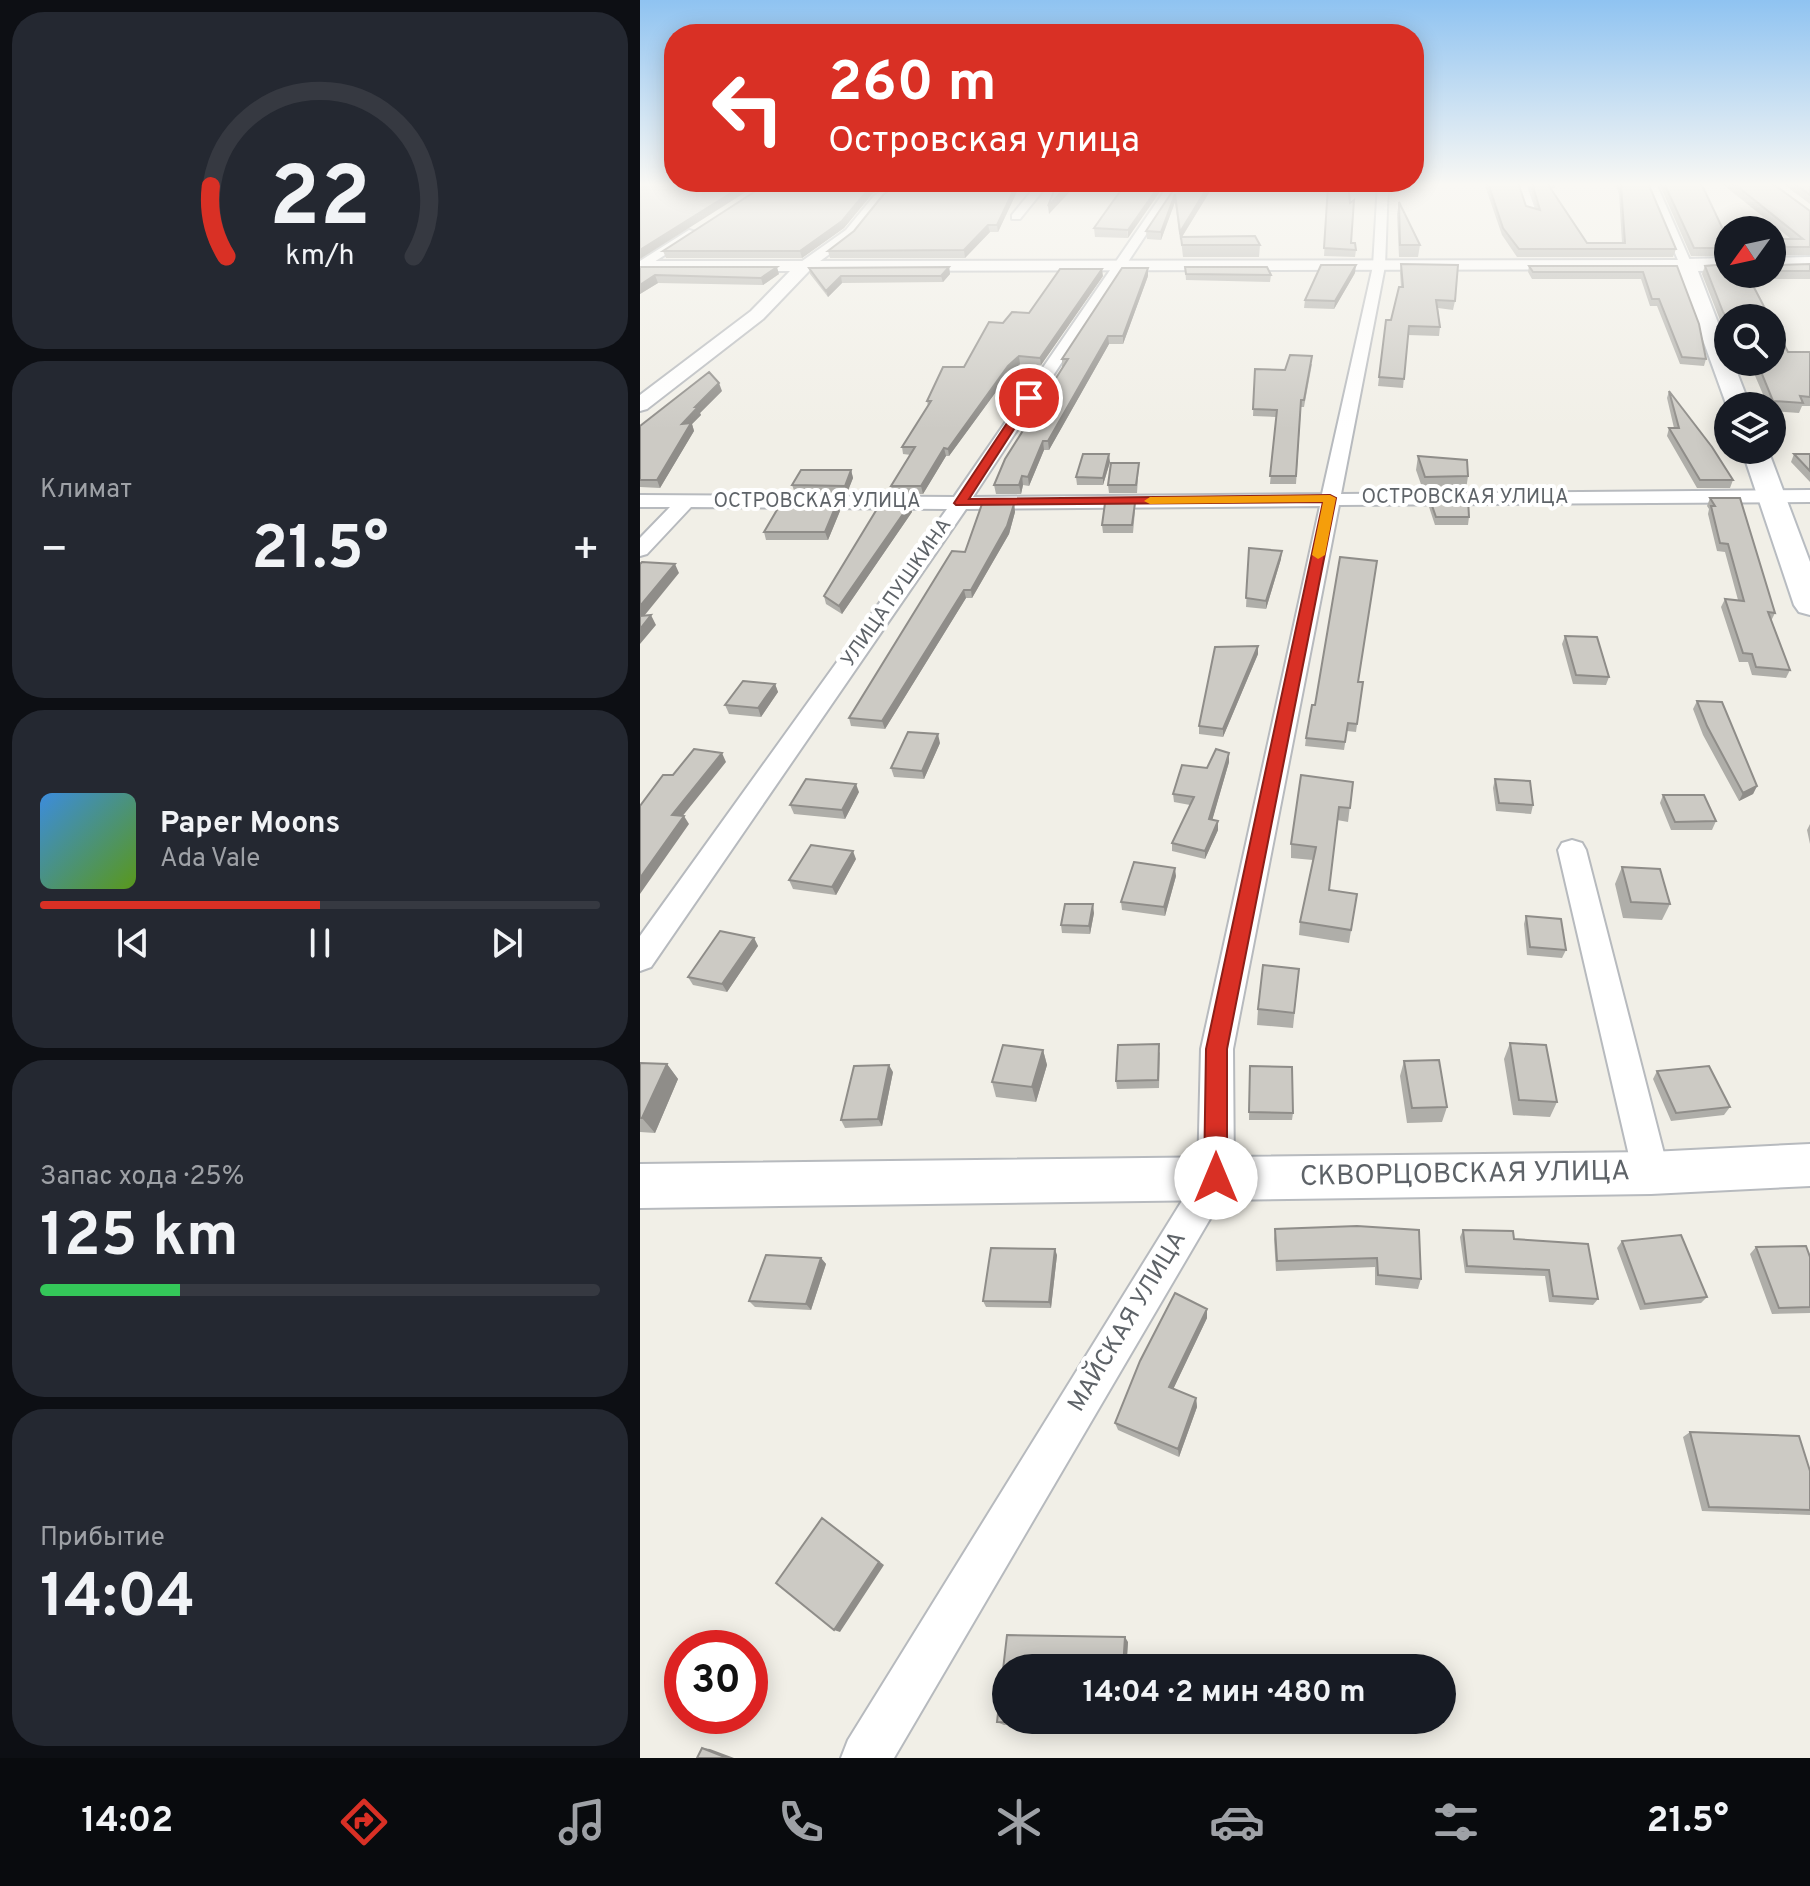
<!DOCTYPE html>
<html lang="ru">
<meta charset="utf-8">
<style>
body{margin:0;font-family:Overpass,sans-serif;background:#242831;color:#f1f3f6;height:100vh;display:flex;flex-direction:column;font-size:30px;white-space:nowrap}
*{box-sizing:border-box;margin:0}
p{font-size:26px;color:#9ea1a6}
.icon{flex:none;width:44px;height:44px;fill:none;stroke:currentColor;stroke-width:2;stroke-linecap:round;stroke-linejoin:round}
.map{position:relative;flex:1;overflow:hidden}
.details{display:flex;flex-direction:column;gap:12px;padding:12px;background:#0d0f14;width:640px}
.details>*{flex:none}
.guide{position:absolute;left:24px;top:24px;width:760px;height:168px;border-radius:32px;box-shadow:0 4px 20px #0003;background:#d93025;color:#fff;overflow:hidden}
.needle{width:52px;rotate:237deg}
.buttons{position:absolute;left:1074px;top:216px;display:grid;gap:16px}
.buttons a{display:grid;place-items:center;width:72px;height:72px;border-radius:50%;background:#171b24;box-shadow:0 4px 20px #0003;font-size:40px}
.speed{position:absolute;left:24px;top:1630px;display:flex;gap:16px;font-size:40px;font-weight:700;text-align:center}
.speed>*{display:grid;place-content:center;width:104px;height:104px;border-radius:50%;background:#171b24;box-shadow:0 4px 20px #0003;line-height:1}
.speed .limit{border:12px solid #d22;background:#fff;color:#111}
.pin{position:absolute;display:grid;place-items:center;width:68px;height:68px;color:#fff;margin:-34px;border:4px solid #fff;border-radius:50%;box-shadow:0 2px 8px #0007}
.me{position:absolute;width:88px;margin:-44px;rotate:0deg;stroke-linejoin:round;filter:drop-shadow(0 0 6px #0008)}
.turn{display:flex;align-items:center;gap:28px;height:168px;padding:0 32px;font-size:36px}
.turn .icon{width:104px;height:104px;stroke-width:2.5}
.turn b{display:block;font-size:56px;line-height:68px}
.big{font-size:60px;font-weight:700;line-height:1.1}
.details .tile{flex:1;display:flex;flex-direction:column;justify-content:center;gap:12px;min-width:0;padding:0 28px;border-radius:32px;background:#242831}
.details .dial{align-items:center;gap:0}
.dial svg{height:208px;overflow:visible;fill:none;stroke:#363941;stroke-width:7;stroke-linecap:round;text-anchor:middle}
.dial text{fill:#f1f3f6;stroke:none}
.song{display:flex;align-items:center;gap:24px}
.cover{width:96px;height:96px;border-radius:12px;background:linear-gradient(135deg,hsl(210 70% 55%),hsl(90 70% 35%))}
.played{height:8px;border-radius:4px;background:linear-gradient(90deg,#d93025 50%,#363941 50%)}
.keys{display:flex;justify-content:space-around;direction:ltr}
.heat{display:flex;justify-content:space-between;align-items:center;font-size:44px;direction:ltr}
.charge{height:12px;border-radius:6px;background:linear-gradient(90deg,#34c759 25%,#363941 0)}
.trip{position:absolute;left:352px;top:1654px;width:464px;height:80px;border-radius:40px;background:#171b24;box-shadow:0 4px 20px #0003;font-weight:700;line-height:80px;text-align:center}
.tabs{display:flex;height:128px;justify-content:space-around;align-items:center;background:#090b0e;color:#9ea1a6}
.tabs .icon{width:56px;height:56px}
.tabs .current{color:#d93025}
.tabs b{font-size:36px;color:#f1f3f6}
main{display:flex;flex:1;min-height:0}
.map>svg:first-child{display:block}
.lines{fill:none;stroke-linecap:round;stroke-linejoin:round}
.minor-casing{stroke:#b7babe;stroke-width:4}
.tertiary-casing{stroke:#b7babe;stroke-width:4}
.secondary-casing{stroke:#b8bcc1;stroke-width:4}
.minor{fill:#fff;fill-rule:evenodd}
.tertiary{fill:#fff;fill-rule:evenodd}
.secondary{fill:#fff;fill-rule:evenodd}
.wall{fill:#afaea9}
.shaded-wall{fill:#8f8d89}
.building{fill:#cccac4;stroke:#8f8d89;stroke-width:2}
.route{fill:#d93025;stroke:#8d1f18;stroke-width:2}
.slow{fill:#f59e0b}
.labels{text-anchor:middle;dominant-baseline:central;stroke-width:8;stroke-linejoin:round;paint-order:stroke}
.far-street-label{font-size:20px;fill:#5e6368;stroke:#fff}
.street-label{font-size:24px;fill:#5e6368;stroke:#fff}
.near-street-label{font-size:28px;fill:#5e6368;stroke:#fff}
</style>
<main>
<section class="details">
<div class="tile dial"><svg viewBox="0 0 100 80">
<path d="M14 69A42 42 0 1 1 86 69"/>
<path d="M14 69A42 42 0 0 1 8 42" stroke="#d93025"/>
<text x="50" y="56" font-size="32" font-weight="700">22</text>
<text x="50" y="72" font-size="11">km/h</text>
</svg></div>
<div class="tile"><p>Климат</p>
<div class="heat"><a>−</a><b class="big">21.5°</b><a>+</a></div>
</div>
<div class="tile">
<div class="song"><i class="cover"></i><div><b>Paper Moons</b><p>Ada Vale</p></div></div>
<div class="played"></div>
<div class="keys"><svg class="icon" aria-label="previous" viewBox="0 0 24 24"><path d="M18 5L8 12l10 7zM5 5v14"/></svg><svg class="icon" aria-label="pause" viewBox="0 0 24 24"><path d="M8 5v14M16 5v14"/></svg><svg class="icon" aria-label="next" viewBox="0 0 24 24"><path d="M6 5l10 7-10 7zM19 5v14"/></svg></div>
</div>
<div class="tile"><p>Запас хода · 25%</p><b class="big">125 km</b><div class="charge"></div></div>
<div class="tile"><p>Прибытие</p><b class="big">14:04</b></div>
</section>
<div class="map">
<svg width="1170" height="1758" viewBox="0 0 1170 1758">
<rect width="100%" height="100%" fill="#f1efe7"/>
<g class="lines">
<g class="minor-casing">
<path id="minor" d="M253 183H265L242 200 214 236 168 270H158V264L206 230 234 196Z
M398 183H409L380 219H372V215Z
M530 183H540L333 497 682 494 733 266 738 183H748L745 266 701 494 1170 490V502L699 505 593 1049 594 1178 254 1758H201L208 1740 558 1175 561 1049 680 506 326 509 11 967 0 971V936L307 509 51 507 7 554 0 556V538L30 507H0V495L314 497Z
M876 183H886L897 215 887 213Z
M1006 183H1016L1052 265 1051 268 1040 265Z
M49 230 59 233 0 271V261Z
M932 840 942 843 946 850 1029 1173 1023 1185 1011 1189 999 1185 993 1173 918 850 922 843Z"/>
</g>
<g class="tertiary-casing">
<path id="tertiary" d="M1046 260 1052 261 1054 265 1052 269 169 271 123 319 7 409 0 411V395L111 311 150 271H0V261Z
M1170 1144V1186L1011 1194 0 1208V1164L1011 1152Z"/>
</g>
<g class="secondary-casing">
<path id="secondary" d="M1170 257V269L1132 270V258Z
M1088 258V270L1058 271 1088 349V362H1093L1110 406H1088V409L1036 265 1046 259Z
M1102 450H1128L1170 562V615L1159 612 1154 605Z"/>
</g>
<use href="#minor" class="minor"/>
<use href="#tertiary" class="tertiary"/>
<use href="#secondary" class="secondary"/>
</g>
<path class="wall" d="M128 183H249L232 194 204 228 162 258H26L23 251Z
M259 183H381L358 232H350L325 258H190L188 251 214 231Z
M486 183 488 238 455 237 454 228Z
M538 183H575L542 237 620 245 619 257H543L541 239 540 240 535 202 521 240 507 239 506 231Z
M667 183H708L711 243 716 250 715 257 684 256 688 193 666 192Z
M844 183H878L886 206 896 209 889 183H916L915 188H910L947 243H982L979 194 975 183H1008L1036 249 1033 257H877L862 235Z
M1019 183H1061L1088 240V256H1051Z
M1081 183H1132L1170 211V255H1133L1132 239H1151Z
M1142 183H1170V204Z
M759 202 780 245 778 257H759L757 214Z
M1132 262 1135 265 1170 264V279H1109L1088 318V332L1080 320 1062 274 1065 266 1088 274H1132Z
M761 264 815 301 813 310 798 308 800 327 799 336 768 335 763 388 738 386 746 320H751L761 287 760 273Z
M889 266H1037L1066 359 1064 366 1040 364 1017 306H1010L1001 279H892L888 272Z
M0 267 139 274 123 285 18 283 0 294Z
M309 267 310 274 303 282 202 283 188 297 170 274 169 268Z
M545 267 631 275 630 282 546 280Z
M715 273 694 309 664 308 665 300Z
M463 276 401 365 380 364 369 374 309 456H306L283 494H253L251 486 271 455 263 454 262 447 288 406 287 401 324 367 363 323 389 313Z
M508 276 483 344H469L409 450H404L389 486 383 485 381 494H356L354 485 424 367H422V359Z
M1148 352H1170V406H1162L1159 413 1132 411V406H1128L1113 371 1108 362H1132Z
M672 364 664 407H661L656 484H630L636 417 613 416 615 369 645 370Z
M82 391 60 413 61 415 52 424 54 431 20 488 0 487V426Z
M1029 391 1093 480 1090 488H1057L1027 436 1029 428H1034L1027 398Z
M1154 454H1170V482L1151 462Z
M778 456 828 476 826 490H783L776 470Z
M470 462 463 485H437L436 477Z
M499 463 497 493H469L468 485Z
M211 470 213 478 207 493H155L152 485Z
M1070 498 1135 613 1131 621 1150 670 1146 678 1112 675 1108 662H1099L1081 607 1085 599 1098 600 1085 552 1077 551 1068 514 1069 509 1067 506Z
M790 500 829 517 828 525H795L789 507Z
M270 504 272 512 202 614 186 604 184 596Z
M374 504 375 512 369 534 332 598H326L245 729 211 726 209 718 325 552Z
M200 511 188 540H126L124 532Z
M495 511 493 533H463L462 525Z
M609 548 641 559 626 609 606 607Z
M925 636 969 677 966 685 933 684 922 644Z
M618 646V654L583 737 559 734V726Z
M718 682H723L716 732 707 731 704 750 665 746 666 738 675 705Z
M135 684 138 692 121 717 89 714 85 705Z
M1057 701 1117 786 1113 794 1099 801 1063 735 1053 709Z
M300 743 284 779 254 777 251 768Z
M589 753V762L572 820 578 821V830L565 859 532 851V843L550 805 534 802 533 794Z
M855 779 893 805 891 814 856 811 853 788Z
M713 782 708 822 697 820 689 890 717 894 709 943 659 935 660 922 673 860 651 858V844Z
M219 792 205 819 154 814 150 805Z
M1023 795 1076 821 1072 830H1031L1020 803Z
M1170 824V844L1167 830Z
M216 859 196 895 153 889 149 880Z
M982 867 1030 904 1022 920 983 918 975 884Z
M536 876 525 916 482 910 481 902Z
M454 913 450 934 422 933 421 925Z
M886 916 926 950 922 958 887 955 884 924Z
M114 938 118 946 87 992 53 985 48 977Z
M659 969 653 1028 617 1025 618 1009Z
M870 1043 917 1102 910 1117 873 1115 864 1059Z
M403 1050 407 1065 396 1102 356 1097 352 1082Z
M520 1052 519 1088 477 1089 476 1081Z
M764 1061 807 1107 802 1122 767 1123 760 1076Z
M0 1063 27 1064 38 1079 15 1133 0 1132Z
M610 1066 653 1113 652 1120H609Z
M1017 1071 1090 1107 1084 1115 1031 1121 1013 1079Z
M253 1072 242 1126 205 1128 201 1120Z
M717 1226 781 1279 778 1289 735 1285V1267L636 1271 634 1239 635 1229Z
M823 1230 874 1239 958 1299 953 1305 909 1302 905 1276 825 1273 820 1237Z
M982 1241 1067 1297 1061 1303 1000 1310 977 1248Z
M1116 1247 1170 1257V1313L1132 1314 1110 1254Z
M417 1255 411 1308 346 1307 343 1301Z
M181 1258 186 1264 171 1310 115 1307 109 1301Z
M567 1309V1318L533 1389 556 1398 557 1407 539 1457 478 1430 475 1423Z
M1050 1432 1170 1471V1515L1062 1511 1043 1437Z
M488 1642 483 1727 364 1725 357 1722Z"/>
<path class="shaded-wall" d="M107 183H120L0 259V250Z
M237 183H249L232 194 204 228 162 258 160 251 230 187Z
M377 183H381L358 232 357 225Z
M430 183H438L409 214 408 206Z
M521 183H526L488 238V230Z
M570 183H575L540 240V232Z
M535 194V202L521 240V232Z
M348 225 350 232 325 258 324 250Z
M716 265 715 273 694 309 695 301Z
M137 267 139 274 123 285 121 278Z
M309 267 310 274 303 282 301 276Z
M508 268V276L483 344V336Z
M462 269 463 276 401 365 400 358Z
M15 275 18 283 0 294V285Z
M201 276 202 283 188 297 186 291Z
M468 336 469 344 409 450 408 441Z
M379 356 380 364 369 374 309 456 308 449 368 366Z
M79 383 82 391 60 413 61 415 52 424 54 431 20 488 17 480 42 424 55 407Z
M403 441 404 450 389 486 388 477Z
M304 448 306 456 283 494 281 486Z
M469 454 470 462 463 485V478Z
M211 470 213 478 207 493 205 486Z
M382 476 383 485 381 494 379 485Z
M197 503 200 511 188 540 185 532Z
M270 504 272 512 202 614 199 606Z
M374 504 375 512 369 534 332 598 331 590Z
M642 551 641 559 626 609V601Z
M35 564 39 573 0 621V606Z
M324 590 326 598 245 729 242 721Z
M11 615 16 625 0 644V629Z
M618 646V654L583 737V729Z
M135 684 138 692 121 717 118 708Z
M298 734 300 743 284 779 282 771Z
M82 753 86 762 37 823 32 815Z
M589 753V762L570 828 569 819Z
M216 784 219 792 205 819 202 810Z
M1117 786 1113 794 1099 801 1103 793Z
M44 816 49 824 0 894V878Z
M578 821V830L565 859V851Z
M213 851 216 859 196 895 192 887Z
M535 868 536 876 525 916 524 907Z
M453 904 454 913 450 934 449 926Z
M114 938 118 946 87 992 82 984Z
M403 1050 407 1065 396 1102 392 1087Z
M27 1064 38 1079 15 1133 2 1118Z
M249 1065 253 1072 242 1126 238 1119Z
M415 1249 417 1255 411 1308 409 1302Z
M181 1258 186 1264 171 1310 166 1304Z
M567 1309V1318L530 1396 529 1387Z
M556 1398 557 1407 539 1457 538 1449Z
M182 1518 244 1565 200 1632 194 1630Z
M485 1637 488 1642 486 1668H483Z
M62 1748 70 1749 94 1758H87Z"/>
<path class="building" d="M0 183H107L0 250Z
M128 183H237L230 187 202 221 160 251H23Z
M259 183H377L357 225H348L324 250 188 251 214 231 243 195Z
M417 183H430L408 206Z
M486 183H521L488 230 454 228Z
M538 183H570L540 232 535 194 521 232 506 231Z
M667 183H708L710 203 714 200 711 243H715L716 250 684 248 688 186H666Z
M848 183H878L886 206 900 210 892 183H907L947 243H985L981 186 980 183H1008L1036 249H879L863 228Z
M1024 183H1061L1088 240V248H1054Z
M1093 183H1132L1170 211V247H1135L1132 261V239H1163Z
M1154 183H1170V195Z
M759 202 780 245H760Z
M615 236 620 245H542L541 237Z
M1132 262 1135 265 1170 264V271H1132Z
M761 264 818 265 815 301 796 300 800 327 769 326 764 379 739 377 746 320H751L759 287H763Z
M1088 264V274H1107L1130 318 1088 319 1083 312 1065 266Z
M681 265H716L695 301 665 300Z
M889 266H1037L1059 324 1066 359 1042 357 1019 299H1012L1003 272H893Z
M0 267H137L121 278 15 275 0 285Z
M309 267 301 276H201L186 291 169 268Z
M545 267H627L631 275 546 274Z
M482 268H508L483 336H468L408 441H403L388 477 382 476 379 485H354L365 459 428 359H422Z
M420 269H462L400 358 379 356 368 366 308 449 304 448 281 486H251L275 447H262L291 401H287L303 367H324L349 322 363 323 372 312 389 313Z
M1132 322 1148 352H1170V397L1160 396 1163 403 1133 401 1117 362H1132Z
M650 355 672 356 664 400H661L656 476H630L637 410 613 409 615 369 645 370Z
M69 372 79 383 55 407H58L42 424 51 423 17 480H0V426Z
M1029 391 1072 447 1093 480H1060L1029 428H1039Z
M443 454H469L463 478 436 477Z
M1154 454H1170V471Z
M778 456 827 460 828 476 785 477Z
M471 463H499L496 485H468Z
M161 470H211L205 486 152 485Z
M1070 498H1100L1135 613 1128 612 1150 670 1116 667 1112 654 1103 653 1085 599 1104 601 1088 544 1080 543 1071 506H1075Z
M828 499 829 517H796L790 500Z
M141 503H197L185 532H124Z
M465 503H495L492 525H462Z
M240 504H270L199 606 184 596Z
M342 504H374L367 526 331 590H324L242 721 209 718 312 551 325 552Z
M609 548 642 551 626 601 606 598Z
M700 557 737 561 718 682H723L717 724 708 723 705 742 666 738 672 705H675Z
M2 562 35 564 0 606V564Z
M11 615 0 629V616Z
M925 636 957 637 969 677 936 675Z
M618 646 583 729 559 726 575 647Z
M103 681 135 684 118 708 85 705Z
M1057 701 1082 702 1117 786 1103 793 1067 726Z
M268 732 298 734 282 771 251 768Z
M54 749 82 753 32 815 44 816 0 878V806L23 775H33Z
M576 749 589 753 569 819 578 821 565 851 532 843 554 797 533 794 542 765 567 768Z
M661 775 713 782 710 808 699 807 689 890 717 894 711 930 660 922 676 847 651 844Z
M166 779 216 784 202 810 150 805Z
M855 779 890 781 893 805 859 803Z
M1023 795H1064L1076 821 1035 822Z
M171 845 213 851 192 887 149 880Z
M494 862 535 868 524 907 481 902Z
M982 867 1020 869 1030 904 991 902Z
M425 904H453L449 926 421 925Z
M886 916 921 919 926 950 890 947Z
M80 931 114 938 82 984 48 977Z
M623 965 659 969 654 1013 618 1009Z
M870 1043 906 1045 917 1102 879 1100Z
M519 1044 518 1080 476 1081 478 1045Z
M363 1045 403 1050 392 1087 352 1082Z
M799 1060 807 1107 772 1108 764 1061Z
M0 1063 27 1064 2 1118H0Z
M249 1065 238 1119 201 1120 214 1066Z
M610 1066 652 1067 653 1113 609 1112Z
M1069 1066 1090 1107 1036 1113 1017 1071Z
M717 1226 779 1230 781 1279 738 1275 737 1258 637 1261 635 1229Z
M823 1230 873 1231 874 1239 948 1244 958 1299 913 1296 909 1270 827 1266Z
M1041 1235 1067 1297 1005 1304 982 1241Z
M1166 1246 1170 1257V1307L1139 1308 1116 1247Z
M351 1248 415 1249 409 1302 343 1301Z
M126 1255 181 1258 166 1304 109 1301Z
M535 1293 567 1309 529 1387 556 1398 538 1449 475 1423 500 1361Z
M1050 1432 1159 1436 1170 1471V1510L1069 1507Z
M182 1518 239 1562 194 1630 136 1583Z
M367 1635 485 1637 483 1668H366V1720H480L479 1725 357 1722Z
M62 1748 87 1758H57Z"/>
<linearGradient id="sky" x2="0" y2="1"><stop stop-color="#8fc3f1"/><stop offset="0.43" stop-color="#f9f8f4"/><stop offset="1" stop-color="#f9f8f4" stop-opacity="0"/></linearGradient>
<rect width="1170" height="429" fill="url(#sky)"/>
<path class="route" d="M389 395 394 398 329 499 690 495 696 498 587 1049V1178L584 1185 576 1189 567 1185 564 1178 566 1049 683 502 316 505 314 503 385 396Z"/>
<path class="slow" d="M690 495 696 498 685 555 678 559 672 555 683 502 510 504 504 501 510 497Z"/>
<g class="labels">
<g class="far-street-label">
<text x="825" y="498">ОСТРОВСКАЯ УЛИЦА</text>
<text x="177" y="502">ОСТРОВСКАЯ УЛИЦА</text>
<text transform="translate(257 593) rotate(-55)">УЛИЦА ПУШКИНА</text>
</g>
<g class="street-label">
<text transform="translate(488 1322) rotate(-59)">МАЙСКАЯ УЛИЦА</text>
</g>
<g class="near-street-label">
<text transform="translate(825 1175) rotate(-1)">СКВОРЦОВСКАЯ УЛИЦА</text>
</g>
</g>
</svg>
<div class="buttons">
<a><svg class="needle" viewBox="-14 -14 28 28"><path d="M0-13l5 13h-10z" fill="#e53935"/><path d="M0 13l5-13h-10z" fill="#9ea1a6"/></svg></a>
<a><svg class="icon" aria-label="search" viewBox="0 0 24 24"><circle cx="10" cy="10" r="6"/><path d="M15 15l6 6"/></svg></a>
<a><svg class="icon" aria-label="layers" viewBox="0 0 24 24"><path d="M12 4l9 5-9 5-9-5zM3 14l9 5 9-5"/></svg></a>
</div>
<div class="speed"><div class="limit">30</div></div>
<div class="pin" style="left:389px;top:398px;background:#d93025"><svg class="icon" aria-label="arrive" viewBox="0 0 24 24"><path d="M6 21V4h12l-3 4 3 4H6"/></svg></div>
<svg class="me" style="left:576px;top:1178px" viewBox="-20 -20 40 40"><circle r="19" fill="#fff"/><path d="M0-13L10 11 0 6-10 11z" fill="#d93025"/></svg>
<div class="trip">14:04 · 2 мин · 480 m</div>
<div class="guide">
<div class="turn"><svg class="icon" aria-label="left" viewBox="0 0 24 24"><path d="M17 20v-9H6M10 6l-5 5 5 5"/></svg><div><b>260 m</b>Островская улица</div></div>
</div>
</div>
</main>
<nav class="tabs">
<b>14:02</b>
<svg class="icon current" aria-label="directions" viewBox="0 0 24 24"><path d="M12 3l9 9-9 9-9-9zM9 14v-3h6M13 9l2 2-2 2"/></svg>
<svg class="icon" aria-label="music" viewBox="0 0 24 24"><path d="M9 18V5l10-2v13"/><circle cx="6" cy="18" r="3"/><circle cx="16" cy="16" r="3"/></svg>
<svg class="icon" aria-label="phone" viewBox="0 0 24 24"><path d="M5 4h4l2 5-3 2q2 4 5 5l2-3 5 2v4C11 20 4 13 5 4z"/></svg>
<svg class="icon" aria-label="climate" viewBox="0 0 24 24"><path d="M12 3v18M4 7l16 10M4 17L20 7"/></svg>
<svg class="icon" aria-label="car" viewBox="0 0 24 24"><path d="M5 17H2v-5l4-1 3-4h7l3 4 3 1v5h-3M9 17h6M6 11h13"/><circle cx="7" cy="17" r="2"/><circle cx="17" cy="17" r="2"/></svg>
<svg class="icon" aria-label="filters" viewBox="0 0 24 24"><path d="M4 7h16M4 17h16"/><circle cx="9" cy="7" r="2"/><circle cx="15" cy="17" r="2"/></svg>
<b>21.5°</b>
</nav>
